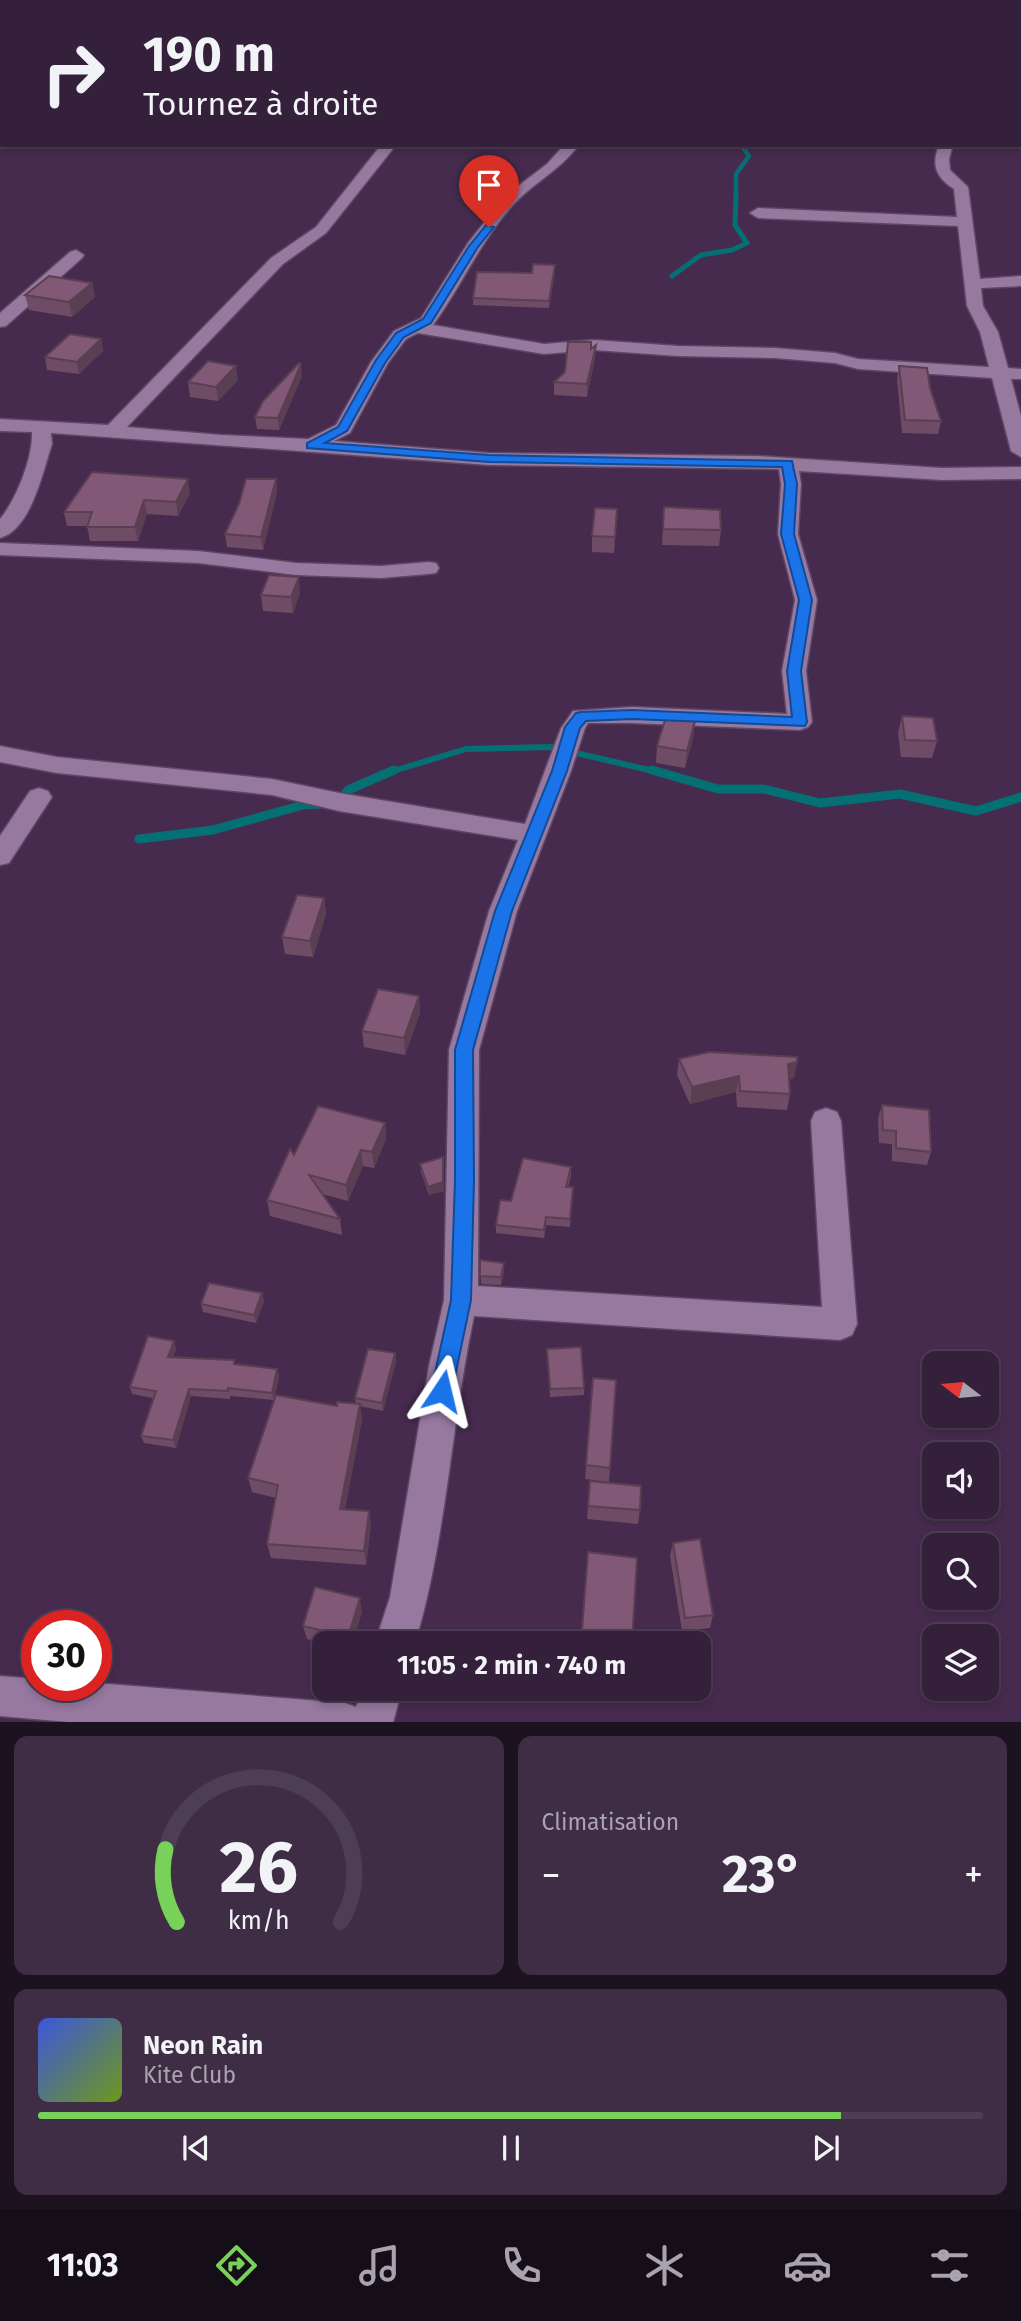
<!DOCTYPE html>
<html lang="fr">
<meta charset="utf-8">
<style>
body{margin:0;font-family:"Fira Sans",sans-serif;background:#3f2d45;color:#f1f3f6;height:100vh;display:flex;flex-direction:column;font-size:26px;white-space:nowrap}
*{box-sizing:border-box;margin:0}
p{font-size:23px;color:#a9a3af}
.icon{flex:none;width:38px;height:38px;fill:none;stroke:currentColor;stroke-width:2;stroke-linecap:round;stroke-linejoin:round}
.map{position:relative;height:1722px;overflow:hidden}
.panel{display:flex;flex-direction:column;gap:14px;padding:14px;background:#1d1220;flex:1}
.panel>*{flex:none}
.top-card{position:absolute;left:0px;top:0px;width:1022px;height:147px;box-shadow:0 4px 10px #0003,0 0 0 2px #4e3e54;background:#34203a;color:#f1f3f6;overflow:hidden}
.needle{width:46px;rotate:286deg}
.tools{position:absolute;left:922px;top:1351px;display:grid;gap:14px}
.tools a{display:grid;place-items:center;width:77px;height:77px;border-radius:14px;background:#34203a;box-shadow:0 4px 10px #0003,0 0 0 2px #4e3e54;font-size:35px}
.speed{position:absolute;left:21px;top:1610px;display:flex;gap:14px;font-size:35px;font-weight:700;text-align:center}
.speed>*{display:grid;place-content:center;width:91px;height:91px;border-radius:50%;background:#34203a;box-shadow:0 4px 10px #0003,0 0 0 2px #4e3e54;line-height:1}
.speed .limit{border:10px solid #d22;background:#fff;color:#111}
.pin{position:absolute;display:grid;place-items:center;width:60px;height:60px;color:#fff;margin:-72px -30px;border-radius:50% 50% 50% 0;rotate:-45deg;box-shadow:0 0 7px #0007}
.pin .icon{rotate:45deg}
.me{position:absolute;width:77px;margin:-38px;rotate:10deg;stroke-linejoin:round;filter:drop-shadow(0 0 5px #0008)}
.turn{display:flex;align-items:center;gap:24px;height:147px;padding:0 28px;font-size:32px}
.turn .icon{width:91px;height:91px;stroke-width:2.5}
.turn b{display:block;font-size:49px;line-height:60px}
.big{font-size:52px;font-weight:700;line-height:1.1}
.panel .card{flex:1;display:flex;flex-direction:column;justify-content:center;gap:10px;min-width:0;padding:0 24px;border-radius:14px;background:#3f2d45}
.panel .dial{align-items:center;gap:0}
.dial svg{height:182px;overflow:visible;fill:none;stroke:#4e3e54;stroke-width:7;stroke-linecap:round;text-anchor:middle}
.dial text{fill:#f1f3f6;stroke:none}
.song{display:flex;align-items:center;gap:21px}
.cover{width:84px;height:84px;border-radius:10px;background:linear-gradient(135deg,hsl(230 70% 55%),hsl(80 70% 35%))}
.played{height:7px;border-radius:4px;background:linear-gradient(90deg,#78d259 85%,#4e3e54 85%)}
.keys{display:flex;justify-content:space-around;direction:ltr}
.heat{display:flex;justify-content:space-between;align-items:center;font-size:38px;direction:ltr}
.panel .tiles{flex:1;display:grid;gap:14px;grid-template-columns:1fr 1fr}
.card:last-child{grid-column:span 2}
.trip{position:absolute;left:312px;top:1631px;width:399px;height:70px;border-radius:14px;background:#34203a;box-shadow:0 4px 10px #0003,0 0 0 2px #4e3e54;font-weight:700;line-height:70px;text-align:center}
.tab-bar{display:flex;height:112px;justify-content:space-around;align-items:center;background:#150d17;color:#a9a3af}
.tab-bar .icon{width:49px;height:49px}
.tab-bar .on{color:#78d259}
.tab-bar b{font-size:32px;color:#f1f3f6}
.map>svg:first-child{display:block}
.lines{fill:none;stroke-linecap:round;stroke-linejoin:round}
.stream-far3{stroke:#057073;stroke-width:4.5}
.stream-far2{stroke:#057073;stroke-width:5}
.stream-far1{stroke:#057073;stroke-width:6}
.stream{stroke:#057073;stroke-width:9}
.street-casing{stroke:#5d4763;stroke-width:3}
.street{fill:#9779a0;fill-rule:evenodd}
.wall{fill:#6f4c65}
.shaded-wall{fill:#5a3e52}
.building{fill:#815875;stroke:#5a3e52;stroke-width:2}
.route{fill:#1a73e8;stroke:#114b97;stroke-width:2}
</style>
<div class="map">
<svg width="1021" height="1723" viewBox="0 0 1021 1723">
<rect width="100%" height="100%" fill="#462b4e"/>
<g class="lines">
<path class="stream-far3" d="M905 2 909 0
M736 197V174L749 156 741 145"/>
<path class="stream-far2" d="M672 276 701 255 732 250 747 243 735 225 736 195"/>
<path class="stream-far1" d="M390 772 466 749 550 747 658 772"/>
<path class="stream" d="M652 770 718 789H764L820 803 900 794 976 811 1021 797
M340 801 348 790 394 770
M139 839 213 830 303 805 321 804"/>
<g class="street-casing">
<path id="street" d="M522 0H534L520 2Z
M657 0H669L656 2Z
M697 0H714L716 2H698Z
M1020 58H1021V66H1020Z
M0 63H2V71H0Z
M1020 137H1021V145H1020Z
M381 145H396L326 233 283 264 127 427 221 435 308 439 336 425 371 362 394 331 421 318 468 243 505 196 547 164 564 145H579C560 170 535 182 515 203 481 239 462 286 433 325L544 344 594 340 678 346 775 348 835 353 858 359 989 367 980 332 967 306 958 226 758 218 750 213 758 208 957 217 954 189C936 178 931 165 939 145H953L949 159 950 170 968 187 980 279 1021 276V286L981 288 983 306 998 332 1008 368 1021 369V379H1011L1021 416V457L1011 451 992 378 858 369 835 363 775 358 678 356 594 350 544 354 418 333 406 339 388 363 350 433 334 441 489 453 758 456 942 468 1021 467V479L942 480 799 471 801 484 798 534 817 600 806 671 812 722 808 727 800 730 632 723H588L585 728 571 771 517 911 479 1050 478 1286 822 1307 811 1121 815 1112 826 1108 837 1112 841 1121 857 1324 852 1335 840 1340 474 1316C451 1424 447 1537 415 1643H375L390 1597 429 1366 444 1300 449 1050 489 911 518 840 339 811 272 795 57 773 0 762V746L57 757 272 779 339 793 525 824 561 728 573 711 632 707 787 714 782 671 795 600 778 534 781 484 779 469 489 465 51 433 52 444C43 471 31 530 0 538V519C16 500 33 458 32 432L0 431V419L108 425 271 258 316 227Z
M76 250 84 255 82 258 6 326 0 327V313L70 252Z
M0 543 198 551 296 563 381 566 428 562 436 563 439 568 436 573 428 574 381 578 296 575 198 563 0 555Z
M39 788 48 791 52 797 9 863 0 865V836L30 791Z
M0 1676 37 1679V1685L96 1683 345 1703 356 1707 362 1689H402L393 1723H80L0 1716Z"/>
</g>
<use href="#street" class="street"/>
</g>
<path class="wall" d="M555 265V272L549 308 473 305V298Z
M92 283 95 297 72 317 29 310 25 295Z
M101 339 103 351 79 374 47 370 45 357Z
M595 358 587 397 554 395V382Z
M899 366 930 388 941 421 938 434 902 433 897 379Z
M302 376 279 430 257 429 255 417Z
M238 380 218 401 190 397 188 382Z
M276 479 277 492 263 550 227 547 225 534 239 504Z
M190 493 178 516 147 514 138 541H90L87 526H67L64 512Z
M664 507 721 530 719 546 662 545Z
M617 509 614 553 592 552V536Z
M300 593 293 613 263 611 261 595Z
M902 716 937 741 932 758 901 757 898 733Z
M695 721 693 738 685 768 656 763 657 746Z
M324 898 326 914 313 957 285 954 282 937Z
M419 996 420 1013 405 1055 364 1047 362 1031Z
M679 1059 797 1062 794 1078 789 1079 790 1094 787 1110 737 1107 736 1092 690 1104 677 1075Z
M882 1105 931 1152 927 1165 892 1161V1144L879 1143 878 1118Z
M385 1123 386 1139 374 1168 363 1166 348 1201 322 1194 340 1219 342 1235 270 1216 267 1200 294 1155Z
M420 1164 444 1191 429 1195 421 1172Z
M571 1167V1176L568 1187H573L570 1227 546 1225 544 1238 496 1233V1225L511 1201Z
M480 1260 504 1263V1271L501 1285 481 1284Z
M262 1293 264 1301 256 1323 203 1312 201 1304Z
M174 1341 176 1349 173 1357 277 1369 279 1376 274 1400 230 1396V1399L191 1396 176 1448 144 1443 141 1436 153 1398 132 1394 130 1387Z
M547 1349 584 1388V1395L550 1397Z
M395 1353 396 1361 383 1411 360 1406 362 1419 345 1509 371 1525 366 1565 271 1558 267 1544 276 1498 252 1492 248 1478 337 1406 356 1404 355 1398Z
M593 1378 610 1468 609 1482 585 1479Z
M590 1481 640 1510 638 1524 587 1519Z
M673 1543 713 1615 710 1628 682 1631 670 1556Z
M362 1611 353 1643H324L307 1639 303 1626Z"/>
<path class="shaded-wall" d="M555 265V272L549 308V301Z
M92 283 95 297 72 317 69 302Z
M101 339 103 351 79 374 77 362Z
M596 345 595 358 587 397V384Z
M301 364 302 376 279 430 278 418Z
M236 366 238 380 218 401 216 387Z
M188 479 190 493 178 516 176 502Z
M276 479 277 492 263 550 261 537Z
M144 500 147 514 138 541 135 527Z
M299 577 300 593 293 613 291 597Z
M695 721 693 738 685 768 687 751Z
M324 898 326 914 313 957 310 941Z
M419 996 420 1013 405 1055 404 1038Z
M797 1062 794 1078 785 1081 788 1064Z
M739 1076 736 1092 690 1104 692 1087Z
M385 1123 386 1139 374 1168 372 1152Z
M361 1150 363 1166 348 1201 346 1185Z
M443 1157 444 1191 429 1195 428 1187Z
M504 1263V1271L501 1285V1277Z
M262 1293 264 1301 256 1323 254 1315Z
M174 1341 176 1349 170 1365 168 1357Z
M395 1353 396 1361 383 1411 382 1403Z
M277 1369 279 1376 274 1400 272 1393Z
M189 1389 191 1396 176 1448 173 1440Z
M360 1404 362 1419 342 1523 340 1509Z
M369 1511 371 1525 366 1565 364 1551Z
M360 1598 362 1611 353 1643H350L348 1637Z"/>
<path class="building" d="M533 264 555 265 549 301 473 298 477 272 532 273Z
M49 276 92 283 69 302 25 295Z
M70 334 101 339 77 362 45 357Z
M568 342H591V349L596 345 587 384 554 382 565 372Z
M208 361 236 366 216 387 188 382Z
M299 363 301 364 278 418 255 417 263 401Z
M899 366 927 368 930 388 941 421 905 420Z
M92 472 188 479 176 502 144 500 135 527H87L92 512H64Z
M246 479H276L261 537 225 534 239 504Z
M664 507 720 510 721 530 663 529Z
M595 508 617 509 615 537 592 536Z
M269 575 299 577 291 597 261 595Z
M902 716 933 718 937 741 905 740Z
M666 717 695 721 687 751 657 746Z
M297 895 324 898 310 941 282 937Z
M378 989 419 996 404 1038 362 1031Z
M709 1052 797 1057V1062L788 1064 790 1094 740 1091 739 1076 692 1087 679 1059Z
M882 1105 929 1110 931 1152 896 1148V1131L883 1130Z
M318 1106 385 1123 372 1152 361 1150 346 1185 309 1175 340 1219 267 1200 290 1149 294 1155Z
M443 1157V1182L428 1187 420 1164Z
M523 1158 571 1167 566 1187H573L570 1219 546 1217 544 1230 496 1225 500 1200 511 1201Z
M480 1260 504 1263 501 1277 480 1276Z
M209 1283 262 1293 254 1315 201 1304Z
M148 1336 174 1341 168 1357 234 1360V1364L277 1369 272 1393 228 1388V1391L189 1389 173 1440 141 1436 156 1391 130 1387Z
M581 1347 584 1388 550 1389 547 1349Z
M368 1349 395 1353 382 1403 355 1398Z
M593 1378 616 1380 610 1468 586 1465Z
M276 1395 337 1406V1402L360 1404 340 1509 369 1511 364 1551 267 1544 278 1485 248 1478Z
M590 1481 641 1486 640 1510 588 1506Z
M700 1539 713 1615 685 1618 673 1543Z
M588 1552 637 1558 632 1643H581Z
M315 1587 360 1598 348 1637 303 1626Z"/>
<path class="route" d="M486 225 494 227 478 247 431 323 404 337 385 363 347 431 325 443 489 455 792 461 797 484 794 534 812 600 801 671 807 722 805 726 632 719 586 721 580 728 567 771 512 911 473 1050 474 1180 471 1300 452 1391 449 1398 442 1401 434 1398 431 1391 451 1300 455 1180V1050L495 911 552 771 565 727 576 713 581 712 632 710 792 717 787 671 799 600 781 534 785 484 782 467 489 462 307 448V443L338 427 376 360 396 333 423 319 469 246Z"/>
</svg>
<div class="tools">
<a><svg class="needle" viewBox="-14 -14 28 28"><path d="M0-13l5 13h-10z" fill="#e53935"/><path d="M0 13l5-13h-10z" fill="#a9a3af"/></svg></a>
<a><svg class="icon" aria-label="sound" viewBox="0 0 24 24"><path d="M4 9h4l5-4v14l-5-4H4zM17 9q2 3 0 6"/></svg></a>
<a><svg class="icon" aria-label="search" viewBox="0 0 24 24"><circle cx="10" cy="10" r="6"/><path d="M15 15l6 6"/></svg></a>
<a><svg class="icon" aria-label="layers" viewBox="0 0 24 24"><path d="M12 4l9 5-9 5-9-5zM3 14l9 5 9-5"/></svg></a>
</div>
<div class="speed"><div class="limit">30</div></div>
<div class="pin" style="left:489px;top:227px;background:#d93025"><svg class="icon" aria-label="arrive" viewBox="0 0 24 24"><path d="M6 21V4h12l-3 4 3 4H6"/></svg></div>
<svg class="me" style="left:442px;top:1391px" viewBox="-20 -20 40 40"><path d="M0-17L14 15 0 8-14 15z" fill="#1a73e8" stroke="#fff" stroke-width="4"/></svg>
<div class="trip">11:05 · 2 min · 740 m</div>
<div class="top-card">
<div class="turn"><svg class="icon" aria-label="right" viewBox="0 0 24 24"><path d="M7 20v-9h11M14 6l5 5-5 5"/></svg><div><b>190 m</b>Tournez à droite</div></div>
</div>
</div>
<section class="panel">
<div class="tiles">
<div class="card dial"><svg viewBox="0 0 100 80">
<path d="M14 69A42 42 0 1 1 86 69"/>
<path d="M14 69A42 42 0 0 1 9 37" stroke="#78d259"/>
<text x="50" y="56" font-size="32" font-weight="700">26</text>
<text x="50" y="72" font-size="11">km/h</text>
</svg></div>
<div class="card"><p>Climatisation</p>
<div class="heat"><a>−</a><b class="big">23°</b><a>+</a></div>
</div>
<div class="card">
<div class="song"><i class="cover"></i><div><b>Neon Rain</b><p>Kite Club</p></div></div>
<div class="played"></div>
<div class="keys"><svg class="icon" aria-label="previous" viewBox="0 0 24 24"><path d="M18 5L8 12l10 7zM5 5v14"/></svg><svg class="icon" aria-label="pause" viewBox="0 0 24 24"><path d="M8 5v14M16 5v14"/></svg><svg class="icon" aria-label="next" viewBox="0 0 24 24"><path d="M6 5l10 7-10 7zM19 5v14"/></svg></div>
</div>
</div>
</section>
<nav class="tab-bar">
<b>11:03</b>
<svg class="icon on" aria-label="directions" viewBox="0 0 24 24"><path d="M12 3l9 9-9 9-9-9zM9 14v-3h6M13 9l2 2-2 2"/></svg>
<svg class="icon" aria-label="music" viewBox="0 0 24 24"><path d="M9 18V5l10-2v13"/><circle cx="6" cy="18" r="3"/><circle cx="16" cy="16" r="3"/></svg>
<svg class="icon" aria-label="phone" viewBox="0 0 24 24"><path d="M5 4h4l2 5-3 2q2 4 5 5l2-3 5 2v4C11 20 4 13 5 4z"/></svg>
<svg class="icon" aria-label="climate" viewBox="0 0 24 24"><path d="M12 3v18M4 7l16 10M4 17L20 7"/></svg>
<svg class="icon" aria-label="car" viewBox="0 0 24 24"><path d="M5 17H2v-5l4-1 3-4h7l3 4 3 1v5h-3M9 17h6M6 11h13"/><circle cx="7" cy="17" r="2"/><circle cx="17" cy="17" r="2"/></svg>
<svg class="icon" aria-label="filters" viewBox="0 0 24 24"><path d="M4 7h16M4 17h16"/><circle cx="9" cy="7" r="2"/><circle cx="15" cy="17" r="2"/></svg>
</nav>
